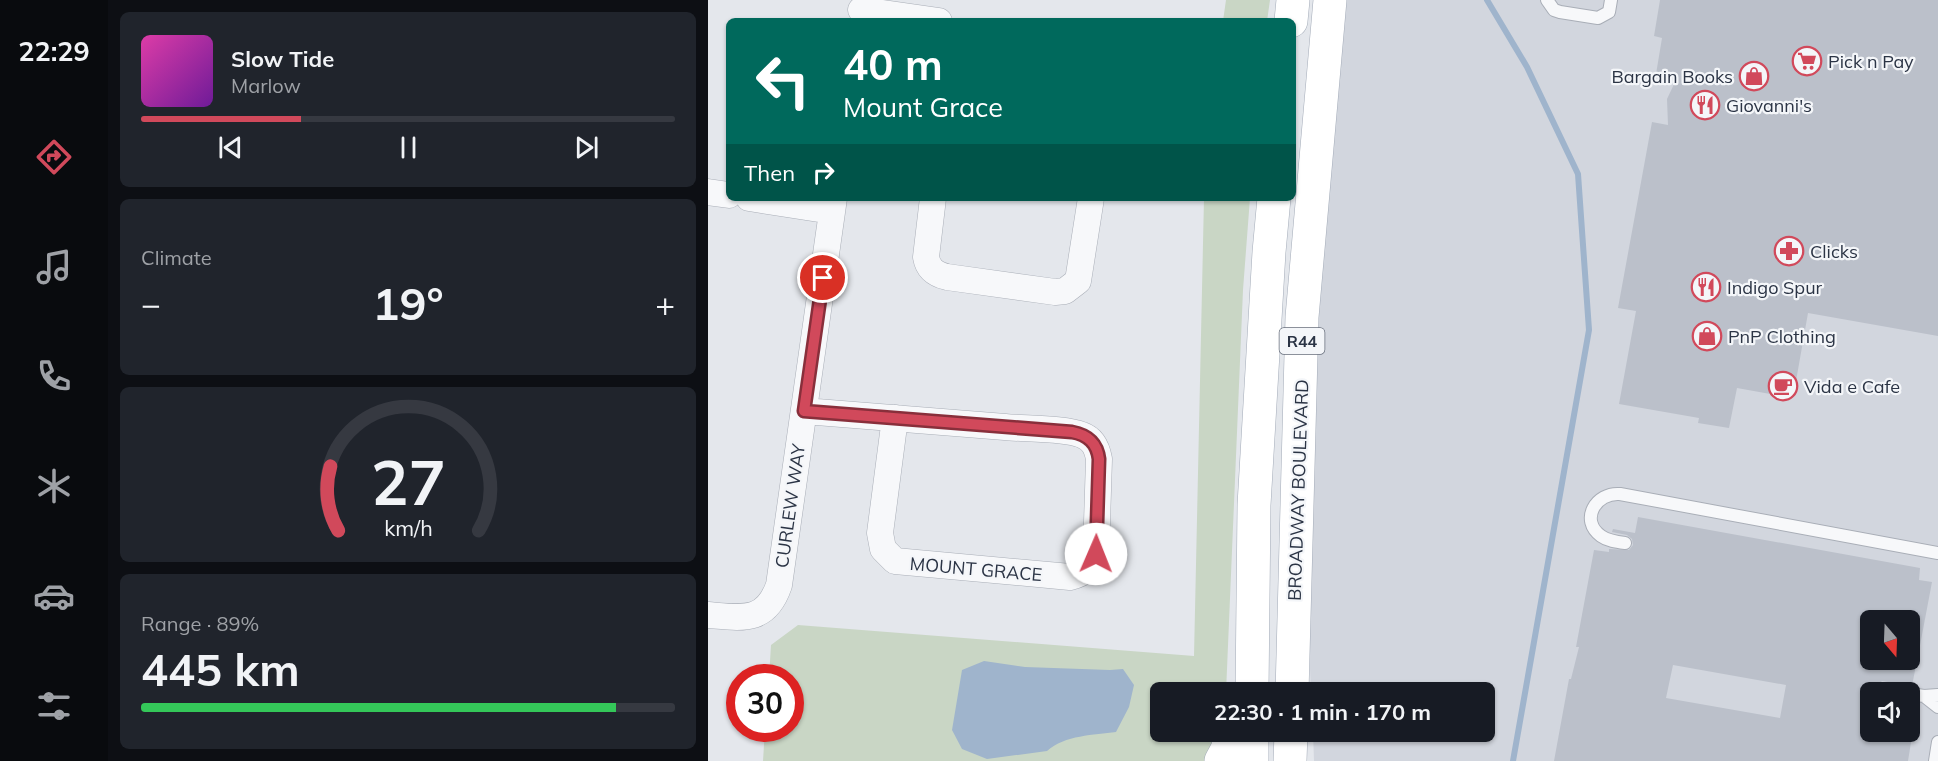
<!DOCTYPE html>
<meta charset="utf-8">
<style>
body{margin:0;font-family:Mulish,sans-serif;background:#20242c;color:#f1f3f6;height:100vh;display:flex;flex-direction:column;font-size:22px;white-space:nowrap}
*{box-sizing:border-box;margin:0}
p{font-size:20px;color:#9ea1a6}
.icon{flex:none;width:33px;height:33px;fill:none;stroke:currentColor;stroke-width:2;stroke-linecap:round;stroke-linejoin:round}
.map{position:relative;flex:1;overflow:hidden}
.sheet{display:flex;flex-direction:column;gap:12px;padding:12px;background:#0d0f14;width:600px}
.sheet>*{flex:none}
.banner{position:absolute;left:18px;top:18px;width:570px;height:183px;border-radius:9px;box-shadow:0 2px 4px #0004;background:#00695c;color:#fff;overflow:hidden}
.needle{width:39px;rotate:161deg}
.tools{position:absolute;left:1152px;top:610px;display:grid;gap:12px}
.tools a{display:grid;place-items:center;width:60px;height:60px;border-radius:9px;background:#171b24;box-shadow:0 2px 4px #0004;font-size:30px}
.speed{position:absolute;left:18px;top:664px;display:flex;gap:12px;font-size:30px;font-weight:700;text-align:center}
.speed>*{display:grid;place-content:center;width:78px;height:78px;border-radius:50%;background:#171b24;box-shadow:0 2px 4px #0004;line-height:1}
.speed .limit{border:9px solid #d22;background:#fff;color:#111}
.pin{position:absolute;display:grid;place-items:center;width:51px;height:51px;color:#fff;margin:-26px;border:3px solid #fff;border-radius:50%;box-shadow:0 2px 6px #0007}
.me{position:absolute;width:66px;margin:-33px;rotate:1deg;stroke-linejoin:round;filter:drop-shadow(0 0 4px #0008)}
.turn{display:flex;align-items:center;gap:21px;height:126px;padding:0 18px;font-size:27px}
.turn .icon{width:78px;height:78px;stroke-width:2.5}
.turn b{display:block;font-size:42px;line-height:51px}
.then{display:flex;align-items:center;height:57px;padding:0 18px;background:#0003;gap:12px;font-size:22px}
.big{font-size:45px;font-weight:700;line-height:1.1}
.sheet .card{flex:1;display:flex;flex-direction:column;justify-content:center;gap:9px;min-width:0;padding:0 21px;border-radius:9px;background:#20242c}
.sheet .dial{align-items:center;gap:0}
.dial svg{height:156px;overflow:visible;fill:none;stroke:#363941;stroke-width:7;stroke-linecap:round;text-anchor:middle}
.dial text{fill:#f1f3f6;stroke:none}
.song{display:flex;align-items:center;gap:18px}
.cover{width:72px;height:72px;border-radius:9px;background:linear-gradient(135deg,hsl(320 70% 55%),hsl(280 70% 35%))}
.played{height:6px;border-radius:3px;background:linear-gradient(90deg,#d1495b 30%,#363941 30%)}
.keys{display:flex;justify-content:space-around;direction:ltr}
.heat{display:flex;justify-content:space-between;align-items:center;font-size:33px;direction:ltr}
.charge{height:9px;border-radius:4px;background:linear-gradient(90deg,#34c759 89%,#363941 0)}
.trip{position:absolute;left:442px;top:682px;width:345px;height:60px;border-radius:9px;background:#171b24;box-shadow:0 2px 4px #0004;font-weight:700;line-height:60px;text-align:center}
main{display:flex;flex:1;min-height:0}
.menu{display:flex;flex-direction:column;width:108px;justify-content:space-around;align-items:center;background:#090b0e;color:#9ea1a6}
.menu .icon{width:42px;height:42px}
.menu .on{color:#d1495b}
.menu b{font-size:27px;color:#f1f3f6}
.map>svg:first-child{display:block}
.built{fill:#d2d6de;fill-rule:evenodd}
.green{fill:#c9d6c5}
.water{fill:#9fb4cc}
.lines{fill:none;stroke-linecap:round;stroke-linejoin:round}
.stream{stroke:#9fb4cc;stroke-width:6}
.building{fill:#bbc0ca;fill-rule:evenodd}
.service-casing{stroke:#a9aeb7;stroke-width:14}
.minor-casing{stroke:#a9aeb7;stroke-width:27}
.primary-casing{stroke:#a3abb8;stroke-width:34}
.service{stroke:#f7f8fa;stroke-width:12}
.minor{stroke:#f7f8fa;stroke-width:26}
.primary{stroke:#fff;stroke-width:33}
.route-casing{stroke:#882f3b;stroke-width:15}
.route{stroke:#d1495b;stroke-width:10}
.labels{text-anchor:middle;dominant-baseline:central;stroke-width:4.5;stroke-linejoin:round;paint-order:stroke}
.shield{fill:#f4f6f9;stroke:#676e7b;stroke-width:1.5}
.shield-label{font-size:16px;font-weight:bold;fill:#2b3445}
.poi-label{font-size:18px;fill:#2b3445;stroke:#f4f6f9;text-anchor:start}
.street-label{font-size:18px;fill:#2b3445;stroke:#f4f6f9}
</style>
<main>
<nav class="menu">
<b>22:29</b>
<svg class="icon on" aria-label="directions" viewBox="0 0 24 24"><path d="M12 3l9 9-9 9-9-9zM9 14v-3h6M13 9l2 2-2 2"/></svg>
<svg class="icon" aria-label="music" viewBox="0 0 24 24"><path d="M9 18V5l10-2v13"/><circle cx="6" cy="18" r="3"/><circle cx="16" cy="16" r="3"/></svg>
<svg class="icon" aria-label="phone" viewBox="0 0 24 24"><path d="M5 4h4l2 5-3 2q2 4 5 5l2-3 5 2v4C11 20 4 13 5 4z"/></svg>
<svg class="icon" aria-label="climate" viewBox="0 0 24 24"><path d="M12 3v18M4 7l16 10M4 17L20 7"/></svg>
<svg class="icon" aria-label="car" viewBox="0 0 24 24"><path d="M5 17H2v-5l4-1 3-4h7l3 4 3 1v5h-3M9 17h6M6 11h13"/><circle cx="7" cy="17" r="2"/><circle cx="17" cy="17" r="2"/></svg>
<svg class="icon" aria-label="filters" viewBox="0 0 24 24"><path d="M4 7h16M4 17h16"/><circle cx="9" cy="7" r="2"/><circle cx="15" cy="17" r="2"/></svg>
</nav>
<section class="sheet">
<div class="card">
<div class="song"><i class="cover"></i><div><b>Slow Tide</b><p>Marlow</p></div></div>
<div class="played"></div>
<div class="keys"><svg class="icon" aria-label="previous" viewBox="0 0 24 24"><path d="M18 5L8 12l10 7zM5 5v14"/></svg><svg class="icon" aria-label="pause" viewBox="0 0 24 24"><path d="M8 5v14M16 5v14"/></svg><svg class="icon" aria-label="next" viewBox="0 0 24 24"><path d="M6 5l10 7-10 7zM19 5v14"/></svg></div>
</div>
<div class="card"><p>Climate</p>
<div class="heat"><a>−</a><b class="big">19°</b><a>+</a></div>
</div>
<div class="card dial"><svg viewBox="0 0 100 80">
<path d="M14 69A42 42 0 1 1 86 69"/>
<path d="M14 69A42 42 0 0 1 10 36" stroke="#d1495b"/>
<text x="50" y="56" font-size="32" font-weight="700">27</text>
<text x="50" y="72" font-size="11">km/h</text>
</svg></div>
<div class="card"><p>Range · 89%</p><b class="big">445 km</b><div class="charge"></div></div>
</section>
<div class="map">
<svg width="1230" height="761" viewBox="0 0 1230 761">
<rect width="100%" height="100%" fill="#e4e7ec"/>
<path class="built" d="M624 0H1230V761H606L605 732H777V693H603L595 493ZM1162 621H1202V660H1162ZM1162 693H1202V732H1162Z"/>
<path class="green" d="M518 0H562L559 21H515Z
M496 198H542L535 290 518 693H453V732H511L497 761H55L57 729H82V678H61L63 645 90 625 486 656Z"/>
<path class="water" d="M276 661 317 667 402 670 415 669 426 685 421 707 408 732C386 735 357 735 339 751L279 759 254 749 244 730 254 670Z"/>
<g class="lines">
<path class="stream" d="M779 0 819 67 870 174 881 330 805 761"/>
</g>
<path class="building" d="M952 0H1230V336L1100 313 1085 398 1029 388 1021 428 990 423 991 418 911 404 928 311 910 308 944 122 960 125 959 99 969 78 948 74 954 38 946 36Z
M930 517 1212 568 1211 580 1224 582 1210 656 1202 655V621H1162V660H1209L1204 686 1174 681 1168 687 1169 693H1162V732H1181L1204 736 1200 761H846L861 679H863L871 647H868L886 550 901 552V549L921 550 925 545 924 539 919 535 904 532 905 529 927 533ZM965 665 1078 685 1072 718 958 698Z"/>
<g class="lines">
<g class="service-casing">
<path id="service" d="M839 0 846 10 852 12 890 18 901 12 903 0
M917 543C908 542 900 541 893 536 871 520 888 492 912 494L1230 553
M1176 689 1198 693
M1202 694 1216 696 1230 695
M1216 696 1230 707
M1227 761 1230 742"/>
</g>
<g class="minor-casing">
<path id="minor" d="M153 10 231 21
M0 192 21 195
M41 198 124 211
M225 198 218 257C220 269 227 274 239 277L347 292 357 291 370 281 383 198
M96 411C163 416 230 422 297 427 316 429 358 428 374 435 385 439 389 448 391 459L388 554C384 568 375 574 362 577L187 561 175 549 172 533 187 418
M0 615C35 618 58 623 71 585L126 198"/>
</g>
<g class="primary-casing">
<path id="primary" d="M583 21 585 0
M544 693 546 505 561 252 566 198
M584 693 594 317 622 0
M513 761 519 750 524 732
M544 761V732
M582 761 583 732"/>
</g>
<use href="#service" class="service"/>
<use href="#minor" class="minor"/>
<use href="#primary" class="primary"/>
</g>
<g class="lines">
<g class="route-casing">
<path id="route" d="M115 278 96 411 364 432C380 435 389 443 391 459L388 554"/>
</g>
<use href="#route" class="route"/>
</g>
<defs>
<g id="supermarket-ring" transform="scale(1.5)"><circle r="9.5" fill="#f4f6f9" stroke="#d1495b" stroke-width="1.5"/><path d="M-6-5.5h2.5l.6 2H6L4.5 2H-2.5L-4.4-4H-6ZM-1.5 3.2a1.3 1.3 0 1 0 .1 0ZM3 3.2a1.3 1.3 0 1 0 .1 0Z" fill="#d1495b"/></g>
<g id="shop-ring" transform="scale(1.5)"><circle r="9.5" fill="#f4f6f9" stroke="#d1495b" stroke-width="1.5"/><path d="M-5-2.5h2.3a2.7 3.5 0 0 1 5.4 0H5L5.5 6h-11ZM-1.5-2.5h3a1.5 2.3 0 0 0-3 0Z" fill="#d1495b"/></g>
<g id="restaurant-ring" transform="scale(1.5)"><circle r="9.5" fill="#f4f6f9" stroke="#d1495b" stroke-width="1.5"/><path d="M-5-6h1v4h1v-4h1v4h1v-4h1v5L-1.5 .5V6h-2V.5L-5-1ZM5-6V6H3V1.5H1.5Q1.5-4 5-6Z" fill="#d1495b"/></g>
<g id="pharmacy-ring" transform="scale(1.5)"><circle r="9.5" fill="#f4f6f9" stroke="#d1495b" stroke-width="1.5"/><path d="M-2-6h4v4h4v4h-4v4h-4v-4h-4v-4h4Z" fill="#d1495b"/></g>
<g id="cafe-ring" transform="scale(1.5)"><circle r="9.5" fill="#f4f6f9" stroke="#d1495b" stroke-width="1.5"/><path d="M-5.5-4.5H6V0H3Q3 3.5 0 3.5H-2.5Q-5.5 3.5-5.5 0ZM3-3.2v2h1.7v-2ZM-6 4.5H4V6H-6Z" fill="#d1495b"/></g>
</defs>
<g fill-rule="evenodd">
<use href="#supermarket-ring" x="1099" y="61"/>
<use href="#shop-ring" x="1046" y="76"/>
<use href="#restaurant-ring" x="997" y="105"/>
<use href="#pharmacy-ring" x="1081" y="251"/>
<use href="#restaurant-ring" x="998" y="287"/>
<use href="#shop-ring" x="999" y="336"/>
<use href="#cafe-ring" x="1075" y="386"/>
</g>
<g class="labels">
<rect class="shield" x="571.5" y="328" width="45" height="26" rx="4.5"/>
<g class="shield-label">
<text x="594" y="341">R44</text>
</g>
<g class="poi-label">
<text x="1120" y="61">Pick n Pay</text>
<text x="1025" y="76" text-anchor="end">Bargain Books</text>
<text x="1018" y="105">Giovanni's</text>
<text x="1102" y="251">Clicks</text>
<text x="1019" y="287">Indigo Spur</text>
<text x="1020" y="336">PnP Clothing</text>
<text x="1096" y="386">Vida e Cafe</text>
</g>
<g class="street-label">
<text transform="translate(590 490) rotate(-88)">BROADWAY BOULEVARD</text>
<text transform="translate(82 506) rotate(-82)">CURLEW WAY</text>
<text transform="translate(268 569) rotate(5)">MOUNT GRACE</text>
</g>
</g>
</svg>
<div class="tools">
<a><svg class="needle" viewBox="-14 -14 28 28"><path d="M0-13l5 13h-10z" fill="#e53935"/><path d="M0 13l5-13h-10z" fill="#9ea1a6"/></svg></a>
<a><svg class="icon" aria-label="sound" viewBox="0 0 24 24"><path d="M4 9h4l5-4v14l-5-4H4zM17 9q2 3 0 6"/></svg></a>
</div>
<div class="speed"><div class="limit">30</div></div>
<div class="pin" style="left:115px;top:278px;background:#d93025"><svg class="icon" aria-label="arrive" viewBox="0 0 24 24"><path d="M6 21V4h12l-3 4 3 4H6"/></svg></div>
<svg class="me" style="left:388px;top:554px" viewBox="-20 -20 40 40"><circle r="19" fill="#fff"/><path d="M0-13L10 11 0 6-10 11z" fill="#d1495b"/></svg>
<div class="trip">22:30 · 1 min · 170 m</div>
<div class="banner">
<div class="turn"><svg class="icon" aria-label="left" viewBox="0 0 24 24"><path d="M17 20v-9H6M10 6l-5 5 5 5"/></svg><div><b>40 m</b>Mount Grace</div></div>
<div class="then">Then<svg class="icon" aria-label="right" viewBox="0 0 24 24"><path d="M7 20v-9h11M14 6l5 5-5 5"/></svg></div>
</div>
</div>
</main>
